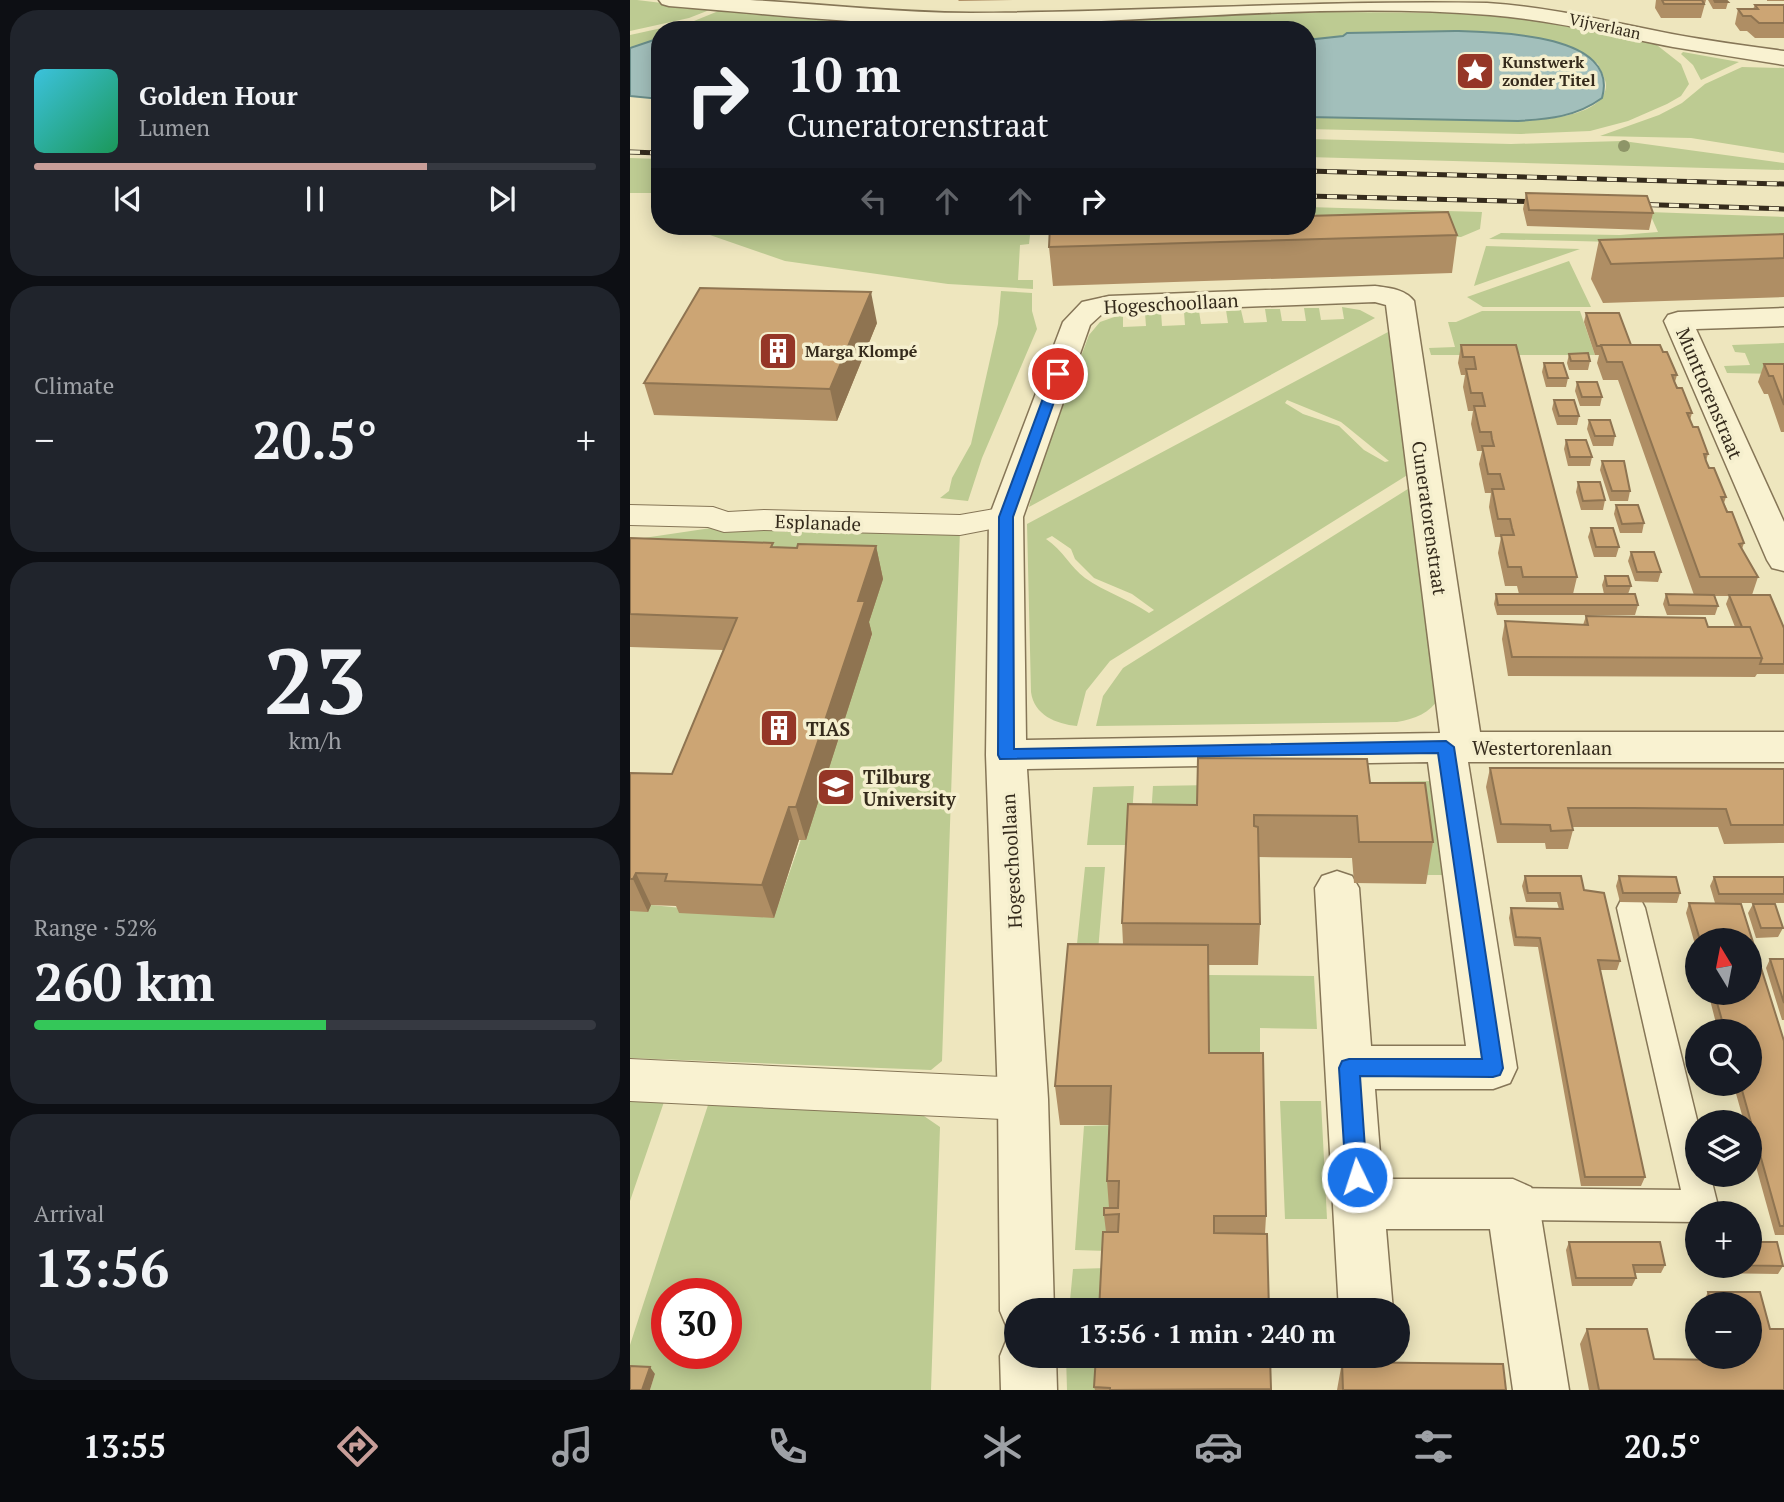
<!DOCTYPE html>
<meta charset="utf-8">
<style>
body{margin:0;font-family:"PT Serif",serif;background:#20242c;color:#f1f3f6;height:100vh;display:flex;flex-direction:column;font-size:26px;white-space:nowrap}
*{box-sizing:border-box;margin:0}
p{font-size:23px;color:#9ea1a6}
.icon{flex:none;width:38px;height:38px;fill:none;stroke:currentColor;stroke-width:2;stroke-linecap:round;stroke-linejoin:round}
.map{position:relative;flex:1;overflow:hidden}
.details{display:flex;flex-direction:column;gap:10px;padding:10px;background:#0d0f14;width:630px}
.details>*{flex:none}
.banner{position:absolute;left:21px;top:21px;width:665px;height:214px;border-radius:28px;box-shadow:0 4px 18px #0003;background:#171b24;color:#f1f3f6;overflow:hidden}
.needle{width:46px;rotate:350deg}
.fabs{position:absolute;left:1055px;top:928px;display:grid;gap:14px}
.fabs a{display:grid;place-items:center;width:77px;height:77px;border-radius:50%;background:#171b24;box-shadow:0 4px 18px #0003;font-size:35px}
.speed{position:absolute;left:21px;top:1278px;display:flex;gap:14px;font-size:35px;font-weight:700;text-align:center}
.speed>*{display:grid;place-content:center;width:91px;height:91px;border-radius:50%;background:#171b24;box-shadow:0 4px 18px #0003;line-height:1}
.speed .limit{border:10px solid #d22;background:#fff;color:#111}
.pin{position:absolute;display:grid;place-items:center;width:60px;height:60px;color:#fff;margin:-30px;border:4px solid #fff;border-radius:50%;box-shadow:0 2px 7px #0007}
.me{position:absolute;width:77px;margin:-38px;rotate:356deg;stroke-linejoin:round;filter:drop-shadow(0 0 5px #0008)}
.turn{display:flex;align-items:center;gap:24px;height:147px;padding:0 21px;font-size:32px}
.turn .icon{width:91px;height:91px;stroke-width:2.5}
.turn b{display:block;font-size:49px;line-height:60px}
.lanes{display:flex;align-items:center;height:66px;padding:0 21px;background:#0003;justify-content:center;gap:35px;direction:ltr}
.lanes .off{opacity:.35}
.big{font-size:52px;font-weight:800;line-height:1.1}
.details .widget{flex:1;display:flex;flex-direction:column;justify-content:center;gap:10px;min-width:0;padding:0 24px;border-radius:28px;background:#20242c}
.details .dial{align-items:center;gap:0}
.dial b{font-size:91px;line-height:1}
.song{display:flex;align-items:center;gap:21px}
.cover{width:84px;height:84px;border-radius:10px;background:linear-gradient(135deg,hsl(190 70% 55%),hsl(150 70% 35%))}
.played{height:7px;border-radius:4px;background:linear-gradient(90deg,#c89e99 70%,#363941 70%)}
.keys{display:flex;justify-content:space-around;direction:ltr}
.heat{display:flex;justify-content:space-between;align-items:center;font-size:38px;direction:ltr}
.charge{height:10px;border-radius:5px;background:linear-gradient(90deg,#34c759 52%,#363941 0)}
.trip{position:absolute;left:374px;top:1298px;width:406px;height:70px;border-radius:35px;background:#171b24;box-shadow:0 4px 18px #0003;font-weight:800;line-height:70px;text-align:center}
.tabs{display:flex;height:112px;justify-content:space-around;align-items:center;background:#090b0e;color:#9ea1a6}
.tabs .icon{width:49px;height:49px}
.tabs .active{color:#c89e99}
.tabs b{font-size:32px;color:#f1f3f6}
main{display:flex;flex:1;min-height:0}
.map>svg:first-child{display:block}
.green{fill:#bdcb92;fill-rule:evenodd}
.water{fill:#a2bfbb;stroke:#698d89;stroke-width:2}
.lines{fill:none;stroke-linecap:round;stroke-linejoin:round}
.service-casing{stroke:#867657;stroke-width:3}
.pedestrian-casing{stroke:#867657;stroke-width:2}
.minor-casing{stroke:#867657;stroke-width:3}
.service{fill:#f9f2d1;fill-rule:evenodd}
.pedestrian{fill:#f9f2d1;fill-rule:evenodd}
.minor{fill:#f9f2d1;fill-rule:evenodd}
.rail-casing{stroke:#352b1c;stroke-width:5}
.rail{stroke:#f5efce;stroke-width:3.5;stroke-dasharray:10;stroke-linecap:butt}
.tree{fill:#8e9568}
.wall{fill:#af8e64}
.shaded-wall{fill:#8f7451}
.building{fill:#cca574;stroke:#8f7451;stroke-width:2}
.route{fill:#1a73e8;stroke:#114b97;stroke-width:2}
.labels{text-anchor:middle;dominant-baseline:central;stroke-width:7;stroke-linejoin:round;paint-order:stroke}
.far-street-label{font-size:16px;fill:#352b1c;stroke:#f5efce}
.far-poi-label{font-size:16px;font-weight:bold;fill:#352b1c;stroke:#f5efce;text-anchor:start}
.street-label{font-size:19px;fill:#352b1c;stroke:#f5efce}
.poi-label{font-size:19px;font-weight:bold;fill:#352b1c;stroke:#f5efce;text-anchor:start}
</style>
<main>
<section class="details">
<div class="widget">
<div class="song"><i class="cover"></i><div><b>Golden Hour</b><p>Lumen</p></div></div>
<div class="played"></div>
<div class="keys"><svg class="icon" aria-label="previous" viewBox="0 0 24 24"><path d="M18 5L8 12l10 7zM5 5v14"/></svg><svg class="icon" aria-label="pause" viewBox="0 0 24 24"><path d="M8 5v14M16 5v14"/></svg><svg class="icon" aria-label="next" viewBox="0 0 24 24"><path d="M6 5l10 7-10 7zM19 5v14"/></svg></div>
</div>
<div class="widget"><p>Climate</p>
<div class="heat"><a>−</a><b class="big">20.5°</b><a>+</a></div>
</div>
<div class="widget dial"><b>23</b><p>km/h</p></div>
<div class="widget"><p>Range · 52%</p><b class="big">260 km</b><div class="charge"></div></div>
<div class="widget"><p>Arrival</p><b class="big">13:56</b></div>
</section>
<div class="map">
<svg width="1154" height="1390" viewBox="0 0 1154 1390">
<rect width="100%" height="100%" fill="#eee6be"/>
<path class="green" d="M0 0H7L82 9 59 18 0 31Z
M91 10 382 23 693 12 828 13 896 17 1023 42 1051 64 1059 84 1051 96 1037 104 998 121 960 131 891 134 677 129V117L888 121C910 120 976 117 976 85 976 79 970 70 968 64L914 39 861 32 717 33 713 36 677 40V30H30V38L0 48V35L64 21Z
M1053 52 1109 62 1071 80 1063 65 1051 54Z
M1112 67 1154 68V153L1061 138 970 136 1029 115 1052 103 1075 84Z
M677 139 881 144 993 141 1154 163V170L677 157Z
M0 158 30 159V193H0Z
M677 207 852 212 850 229 831 237 590 230 677 226Z
M1019 212 1154 217V246L859 239 871 233 990 235 1028 232Z
M54 226H401L399 244 390 245 388 280H403V289L318 284 155 261Z
M856 246 950 249 844 286Z
M939 261 961 307H853L837 297Z
M371 291 402 293V311L407 329 352 458 338 501 310 498 319 491 322 478 341 444 368 324Z
M712 307 730 310 745 318 399 507 407 475 459 335 470 322 493 314V327L516 326 515 313 531 312 532 326 555 325 554 312 569 311 571 324 598 323 596 310H611L614 323 637 322 635 309H650L652 321H676L674 308H689L691 320 714 319Z
M852 311H950L965 355H801L799 348 825 347 818 322H826Z
M758 332 779 474 480 661 456 691 447 726C426 724 404 715 401 692L397 524ZM657 400 711 422 759 461 755 462 734 450 709 426 673 414 655 403ZM422 536 441 549 445 559 464 578 502 594 524 610 519 613C498 599 475 592 455 578 440 567 433 550 416 539Z
M1154 343V374L1097 373 1094 366 1120 365 1115 353 1105 352 1102 345Z
M781 487 810 697C800 713 785 719 767 722L466 726 473 696 493 668Z
M81 528 330 530 312 1061 301 1070 0 1058V911L21 905 144 917 242 635 0 540Z
M803 781 817 875H795L789 826 567 847 519 846 523 786Z
M504 786 500 845H457L463 787Z
M455 867H475L467 963H445Z
M579 975 684 976 687 1029 630 1028V1069H579Z
M0 1097 35 1099 0 1201Z
M650 1101H691L697 1219H655Z
M79 1102 291 1114 310 1127 301 1390H20L25 1374H0V1345ZM37 1293H96V1353H37Z
M485 1125 478 1251 445 1250 454 1126Z
M477 1268 475 1311H439L443 1269Z
M436 1356H473L471 1390H437Z"/>
<path class="water" d="M825 31C864 32 991 33 972 98 946 117 919 119 888 121L677 117V40L713 36 717 33Z
M30 38V99L0 96V48Z"/>
<g class="lines">
<g class="service-casing">
<path id="service" d="M1001 897 1011 900 1015 908 1068 1124V1174H1080L1088 1206 1085 1213H1068V1222L883 1220 871 1215 866 1204 871 1193 883 1188 1051 1190 987 908 991 900Z"/>
</g>
<g class="pedestrian-casing">
<path id="pedestrian" d="M0 505 83 507 98 512 134 510 330 515 376 507 387 510 392 517 387 524 330 535 134 530 94 532 78 527 0 525Z
M0 1059 393 1078 410 1084 416 1099 410 1114 393 1120 0 1101Z"/>
</g>
<g class="minor-casing">
<path id="minor" d="M29 0C59 0 90 0 120 0 194 4 267 13 341 13 513 12 685 0 857 3 920 7 980 22 1042 34 1079 41 1117 46 1154 51V65C1117 59 1080 53 1043 47 982 35 922 20 860 15 688 1 514 24 342 25 241 26 140 14 39 6L32 4Z
M745 286C759 288 775 289 784 301L850 732H1154V762H838L887 1068 880 1083 863 1089H745L752 1179H883L901 1187 909 1204 939 1390H883L860 1229H756L763 1311H709L685 888 692 876 707 871 722 876 729 888 741 1046H836L798 762 397 769 418 1099 424 1311H387V1356H426L427 1390H371L370 1356 378 1336 385 1333 378 1330 370 1311 368 1099 356 755 359 517 433 322 452 302 479 296ZM745 302 756 305 810 733 396 740 393 517 460 325 472 314 479 312Z
M1154 308V326L1066 329 1154 522V571L1142 568 1137 560 1034 321 1038 315 1048 312Z"/>
</g>
<use href="#service" class="service"/>
<use href="#pedestrian" class="pedestrian"/>
<use href="#minor" class="minor"/>
<g class="rail-casing">
<path id="rail" d="M0 152 30 153
M677 171 1154 184
M677 196 915 202
M999 204 1154 209"/>
</g>
<use href="#rail" class="rail"/>
</g>
<circle class="tree" cx="994" cy="146" r="6"/>
<path class="wall" d="M328 0H383L329 1Z
M1026 0H1076L1071 18H1031L1025 8Z
M1078 0H1096L1098 2 1096 9H1083Z
M1137 0H1154V1H1137Z
M1125 5H1154V38H1125L1117 31H1110L1105 24 1108 9H1123Z
M896 193 1023 213 1019 230 897 226 893 209Z
M1154 234V297L973 303 961 279 969 240Z
M827 235 822 273 423 286 419 247Z
M956 313 1001 345 1033 352 1047 375 1045 382 1062 413 1060 420 1063 427 1078 454 1076 461 1096 497 1094 503 1114 543 1112 549 1128 577 1122 595 1154 628V674H1127L1125 677 878 676 872 639 875 621 953 625 956 616 1078 627H1105L1096 604 1099 596H1085L1088 606 1085 615H1037L1033 604 1036 594 1064 595 988 380H973L967 363 969 355H965L954 322Z
M247 323 207 421 24 415 14 383Z
M831 345H886L947 577 943 594H974L972 585 975 576 1001 586 998 594 1008 605 1005 615H867L864 604 866 594H889L887 586H875L868 553 871 537H865L859 507 861 493H855L849 464 852 451H847L841 424 843 411H838L833 387 835 375H831L828 363Z
M939 354 960 361 958 370H939L937 363Z
M914 363 938 378 936 387H916L912 372Z
M1134 364H1154V432H1151L1138 394H1134L1128 382Z
M947 382 972 397 970 406H950L945 391Z
M924 400 949 416 947 425H927L922 409Z
M959 420 985 436 983 446H963L957 429Z
M936 440 962 457 960 466H938L934 449Z
M972 461 1000 491 998 501H980L970 470Z
M948 482 975 500 973 510H951L946 492Z
M986 505 1014 523 1012 533H990L984 514Z
M961 528 989 547 986 557H964L958 537Z
M0 538 144 547 167 548 246 546 253 579 239 622 242 634 176 840H169L144 918 49 913 46 906 21 905 18 912 0 911V773L42 774 93 650 0 647Z
M1001 552 1031 572 1028 582 1005 581 998 561Z
M860 768 1154 769V843L1094 844 1088 827H942L943 830 938 849H916L915 843H867L856 787Z
M740 783 803 842 796 884 724 883 722 858 628 857 630 924 628 965H578L579 1053 636 1216 635 1234 476 1232 474 1215 479 1208 477 1181 479 1125H430L425 1086 493 944 492 923 567 805Z
M895 876 954 890 990 961 987 970H970L1015 1177 1011 1186H951L908 947 884 946 879 918 881 908 929 909 927 902H896L892 886Z
M989 876 1050 893 1047 903 990 902 986 886Z
M1084 877H1154V903H1085L1080 886Z
M1059 903 1111 904 1154 1041V1235H1145L1120 1145V1122H1114L1103 1083H1120V1031H1088L1078 992H1120V940H1068V955L1056 913Z
M1123 904 1153 928 1148 937 1126 938 1118 913Z
M1140 959H1154V1020H1152L1136 968Z
M939 1242 1035 1265 1031 1273H1004L1006 1278 1002 1286H942L936 1250Z
M1077 1265H1120L1153 1266 1148 1274 1079 1273Z
M1078 1292H1130L1140 1329H1154V1390H959L950 1344 957 1329H1017L1024 1359 1082 1360 1081 1356H1120V1304H1072Z
M640 1356 641 1390H465L464 1387Z
M712 1362 876 1390H707Z"/>
<path class="shaded-wall" d="M241 292 247 323 207 421 200 389Z
M246 546 253 579 239 622 242 634 176 840 166 807 228 601Z
M159 807 169 840 144 918 132 885Z
M6 873 21 905 18 912 3 879Z
M20 1367 25 1374 20 1390H12Z"/>
<path class="building" d="M1032 0H1072L1074 4H1034Z
M1084 0H1096L1098 2H1085Z
M1125 5H1154V23H1129L1121 16H1113L1108 9H1128Z
M896 193 1017 196 1023 213 899 210Z
M818 212 827 235 419 247 420 226H677V216Z
M1154 234V258L981 264 969 240Z
M70 288 241 292 200 389 14 383Z
M956 313H989L1001 345H971V346H967Z
M831 345H886L947 577H893L891 567H878L871 535H884L882 528 880 519H868L862 489H874L870 474H858L852 446H864L862 439 861 432H850L844 406H855L852 393H841L836 369H846L844 357H833Z
M971 345H1030L1033 352H1037L1047 375H1042L1044 381 1047 388H1052L1062 413H1057L1063 427H1068L1078 454H1074L1076 461 1079 468H1084L1096 497H1091L1097 512H1102L1114 543 1109 544 1128 577H1070L992 362H977Z
M958 353 960 361H941L939 354Z
M914 363H933L938 378H918Z
M1134 364H1154V405L1143 376H1139Z
M947 382H967L972 397H952Z
M924 400H944L949 416H929Z
M959 420H980L985 436H965Z
M936 440H956L962 457H940Z
M972 461H994L1000 491H982Z
M948 482H970L975 500 953 501Z
M986 505H1008L1014 523 992 524Z
M961 528H983L989 547H966Z
M0 538 143 543 141 547 167 548 168 544 246 546 228 601H235L166 807H159L132 885 35 881 37 874 6 873 3 879H0V773L42 774 107 618 0 614Z
M1001 552H1024L1031 572H1007Z
M975 576H998L1001 586H977Z
M866 594H1005L1008 605H868Z
M1036 594 1084 595 1088 606 1039 605Z
M1099 595H1140L1154 628V664H1130L1132 658 1120 627H1112Z
M956 616 1075 618 1078 627H1120L1132 658 882 657 875 621 958 625Z
M568 758 737 759 740 783H795L803 842H729L727 816 624 815V826L628 827 630 924 492 923 498 804 567 805Z
M860 768 1154 769V825H1101L1096 809 1003 808H938L943 830 921 831 920 825 871 824Z
M895 876H951L954 890 974 893 990 961 968 960 1015 1177H955L910 938 886 937 881 908 933 909 930 893H898Z
M989 876 1046 877 1050 893H993Z
M1084 877H1154V894H1089Z
M1059 903 1111 904 1154 1041V1226H1150L1110 1083H1120V1031H1095L1084 992H1120V940H1070Z
M1123 904H1145L1153 928H1131Z
M438 944 578 945 579 1053H633L636 1216H584V1233L637 1234 639 1311H469L473 1232H488L489 1214 474 1215V1208H488L489 1181H477L481 1086H425Z
M1140 959H1154V1003Z
M939 1242H1030L1035 1265H1003L1006 1278H946Z
M1120 1242H1147L1153 1266 1107 1265H1120Z
M1078 1292H1130L1140 1329H1154V1390H969L957 1329H1017L1024 1359 1095 1360 1094 1356H1120V1304H1081Z
M466 1356H640L641 1389 480 1390V1388L464 1387Z
M712 1362 873 1364 876 1390H713Z
M0 1366 20 1367 12 1390H0Z"/>
<path class="route" d="M428 370 434 374 383 517 384 749 816 741 824 747 873 1068 870 1075 863 1077 730 1076 737 1177 734 1184 727 1186 719 1184 716 1177 709 1068 712 1061 719 1059H852L808 753 370 759 368 755 369 517 422 374Z"/>
<defs>
<g id="sight-square" transform="scale(2.0125)"><rect x="-9" y="-9" width="18" height="18" rx="4" fill="#953627" stroke="#f5efce"/><path d="M0-6L1.8-2.2L6-1.7L2.9 1.2L3.7 5.4L0 3.3L-3.7 5.4L-2.9 1.2L-6-1.7L-1.8-2.2Z" fill="#fff"/></g>
<g id="building-square" transform="scale(2.0125)"><rect x="-9" y="-9" width="18" height="18" rx="4" fill="#953627" stroke="#f5efce"/><path d="M-4-6H4V6H1V3H-1V6H-4ZM-2.5-4.3h1.7v1.8h-1.7ZM.8-4.3h1.7v1.8H.8ZM-2.5-1h1.7V.8h-1.7ZM.8-1h1.7V.8H.8Z" fill="#fff"/></g>
<g id="university-square" transform="scale(2.0125)"><rect x="-9" y="-9" width="18" height="18" rx="4" fill="#953627" stroke="#f5efce"/><path d="M0-5L7-2L0 1L-7-2ZM-4 1L0 2.5L4 1V4Q0 6-4 4Z" fill="#fff"/></g>
</defs>
<g fill-rule="evenodd">
<use href="#sight-square" x="845" y="71"/>
<use href="#building-square" x="148" y="351"/>
<use href="#building-square" x="149" y="728"/>
<use href="#university-square" x="206" y="787"/>
</g>
<g class="labels">
<g class="far-street-label">
<text transform="translate(975 26) rotate(12)">Vijverlaan</text>
</g>
<g class="far-poi-label">
<text x="872" y="62">Kunstwerk<tspan x="872" dy="18">zonder Titel</tspan></text>
<text x="175" y="351">Marga Klompé</text>
</g>
<g class="street-label">
<text transform="translate(541 303) rotate(-3)">Hogeschoollaan</text>
<text transform="translate(1080 393) rotate(67)">Munttorenstraat</text>
<text transform="translate(800 518) rotate(82)">Cuneratorenstraat</text>
<text transform="translate(188 522) rotate(2)">Esplanade</text>
<text x="912" y="747">Westertorenlaan</text>
<text transform="translate(381 861) rotate(-93)">Hogeschoollaan</text>
</g>
<g class="poi-label">
<text x="176" y="728">TIAS</text>
<text x="233" y="776">Tilburg<tspan x="233" dy="22">University</tspan></text>
</g>
</g>
</svg>
<div class="fabs">
<a><svg class="needle" viewBox="-14 -14 28 28"><path d="M0-13l5 13h-10z" fill="#e53935"/><path d="M0 13l5-13h-10z" fill="#9ea1a6"/></svg></a>
<a><svg class="icon" aria-label="search" viewBox="0 0 24 24"><circle cx="10" cy="10" r="6"/><path d="M15 15l6 6"/></svg></a>
<a><svg class="icon" aria-label="layers" viewBox="0 0 24 24"><path d="M12 4l9 5-9 5-9-5zM3 14l9 5 9-5"/></svg></a>
<a>+</a>
<a>−</a>
</div>
<div class="speed"><div class="limit">30</div></div>
<div class="pin" style="left:428px;top:374px;background:#d93025"><svg class="icon" aria-label="arrive" viewBox="0 0 24 24"><path d="M6 21V4h12l-3 4 3 4H6"/></svg></div>
<svg class="me" style="left:727px;top:1177px" viewBox="-20 -20 40 40"><circle r="17" fill="#1a73e8" stroke="#fff" stroke-width="3"/><path d="M0-11L8 9 0 5-8 9z" fill="#fff"/></svg>
<div class="trip">13:56 · 1 min · 240 m</div>
<div class="banner">
<div class="turn"><svg class="icon" aria-label="right" viewBox="0 0 24 24"><path d="M7 20v-9h11M14 6l5 5-5 5"/></svg><div><b>10 m</b>Cuneratorenstraat</div></div>
<div class="lanes"><svg class="icon off" aria-label="left" viewBox="0 0 24 24"><path d="M17 20v-9H6M10 6l-5 5 5 5"/></svg><svg class="icon off" aria-label="ahead" viewBox="0 0 24 24"><path d="M12 20V5M6 11l6-6 6 6"/></svg><svg class="icon off" aria-label="ahead" viewBox="0 0 24 24"><path d="M12 20V5M6 11l6-6 6 6"/></svg><svg class="icon" aria-label="right" viewBox="0 0 24 24"><path d="M7 20v-9h11M14 6l5 5-5 5"/></svg></div>
</div>
</div>
</main>
<nav class="tabs">
<b>13:55</b>
<svg class="icon active" aria-label="directions" viewBox="0 0 24 24"><path d="M12 3l9 9-9 9-9-9zM9 14v-3h6M13 9l2 2-2 2"/></svg>
<svg class="icon" aria-label="music" viewBox="0 0 24 24"><path d="M9 18V5l10-2v13"/><circle cx="6" cy="18" r="3"/><circle cx="16" cy="16" r="3"/></svg>
<svg class="icon" aria-label="phone" viewBox="0 0 24 24"><path d="M5 4h4l2 5-3 2q2 4 5 5l2-3 5 2v4C11 20 4 13 5 4z"/></svg>
<svg class="icon" aria-label="climate" viewBox="0 0 24 24"><path d="M12 3v18M4 7l16 10M4 17L20 7"/></svg>
<svg class="icon" aria-label="car" viewBox="0 0 24 24"><path d="M5 17H2v-5l4-1 3-4h7l3 4 3 1v5h-3M9 17h6M6 11h13"/><circle cx="7" cy="17" r="2"/><circle cx="17" cy="17" r="2"/></svg>
<svg class="icon" aria-label="filters" viewBox="0 0 24 24"><path d="M4 7h16M4 17h16"/><circle cx="9" cy="7" r="2"/><circle cx="15" cy="17" r="2"/></svg>
<b>20.5°</b>
</nav>
